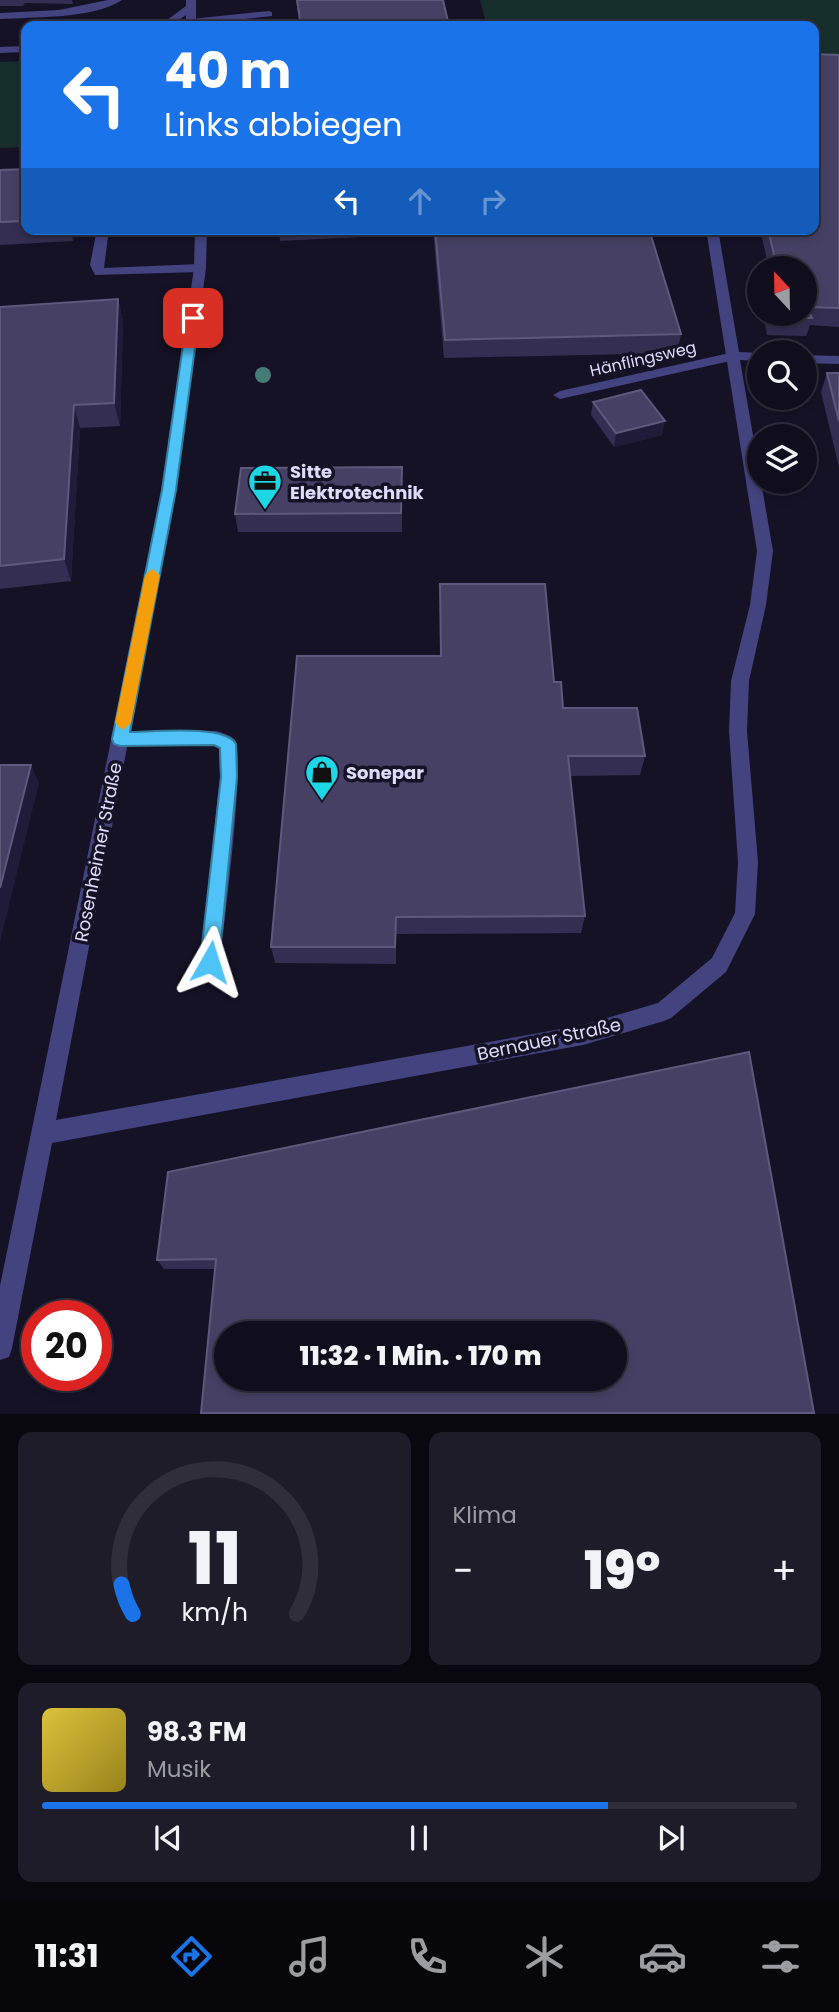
<!DOCTYPE html>
<html lang="de">
<meta charset="utf-8">
<style>
body{margin:0;font-family:Poppins,sans-serif;background:#1e1c29;color:#f1f3f6;height:100vh;display:flex;flex-direction:column;font-size:26px;white-space:nowrap}
*{box-sizing:border-box;margin:0}
p{font-size:23px;color:#9c9ca3}
.icon{flex:none;width:38px;height:38px;fill:none;stroke:currentColor;stroke-width:2;stroke-linecap:round;stroke-linejoin:round}
.map{position:relative;height:1414px;overflow:hidden}
.sheet{display:flex;flex-direction:column;gap:18px;padding:18px;background:#09080f;flex:1}
.sheet>*{flex:none}
.guide{position:absolute;left:21px;top:21px;width:798px;height:214px;border-radius:14px;box-shadow:0 4px 10px #0003,0 0 0 2px #302e3b;background:#1a73e8;color:#fff;overflow:hidden}
.needle{width:46px;rotate:338deg}
.buttons{position:absolute;left:747px;top:256px;display:grid;gap:14px}
.buttons a{display:grid;place-items:center;width:70px;height:70px;border-radius:50%;background:#100e1c;box-shadow:0 4px 10px #0003,0 0 0 2px #302e3b;font-size:35px}
.speed{position:absolute;left:21px;top:1300px;display:flex;gap:14px;font-size:35px;font-weight:700;text-align:center}
.speed>*{display:grid;place-content:center;width:91px;height:91px;border-radius:50%;background:#100e1c;box-shadow:0 4px 10px #0003,0 0 0 2px #302e3b;line-height:1}
.speed .limit{border:10px solid #d22;background:#fff;color:#111}
.pin{position:absolute;display:grid;place-items:center;width:60px;height:60px;color:#fff;margin:-30px;border-radius:14px;box-shadow:0 4px 10px #0006}
.me{position:absolute;width:77px;margin:-38px;rotate:6deg;stroke-linejoin:round;filter:drop-shadow(0 0 5px #0008)}
.turn{display:flex;align-items:center;gap:24px;height:147px;padding:0 28px;font-size:32px}
.turn .icon{width:91px;height:91px;stroke-width:2.5}
.turn b{display:block;font-size:49px;line-height:60px}
.lanes{display:flex;align-items:center;height:66px;padding:0 28px;background:#0003;justify-content:center;gap:35px;direction:ltr}
.lanes .off{opacity:.35}
.big{font-size:52px;font-weight:800;line-height:1.1}
.sheet .tile{flex:1;display:flex;flex-direction:column;justify-content:center;gap:10px;min-width:0;padding:0 24px;border-radius:14px;background:#1e1c29}
.sheet .dial{align-items:center;gap:0}
.dial svg{height:182px;overflow:visible;fill:none;stroke:#302e3b;stroke-width:7;stroke-linecap:round;text-anchor:middle}
.dial text{fill:#f1f3f6;stroke:none}
.song{display:flex;align-items:center;gap:21px}
.cover{width:84px;height:84px;border-radius:10px;background:linear-gradient(135deg,hsl(50 70% 55%),hsl(50 70% 35%))}
.played{height:7px;border-radius:4px;background:linear-gradient(90deg,#1a73e8 75%,#302e3b 75%)}
.keys{display:flex;justify-content:space-around;direction:ltr}
.heat{display:flex;justify-content:space-between;align-items:center;font-size:38px;direction:ltr}
.sheet .tiles{flex:1;display:grid;gap:18px;grid-template-columns:1fr 1fr}
.tile:last-child{grid-column:span 2}
.trip{position:absolute;left:214px;top:1321px;width:413px;height:70px;border-radius:35px;background:#100e1c;box-shadow:0 4px 10px #0003,0 0 0 2px #302e3b;font-weight:800;line-height:70px;text-align:center}
.menu{display:flex;height:112px;justify-content:space-around;align-items:center;background:#06060b;color:#9c9ca3}
.menu .icon{width:49px;height:49px}
.menu .on{color:#1a73e8}
.menu b{font-size:32px;color:#f1f3f6}
.map>svg:first-child{display:block}
.green{fill:#162f2d}
.lines{fill:none;stroke-linecap:round;stroke-linejoin:round}
.lane{fill:#43437f;fill-rule:evenodd}
.street{fill:#43437f;fill-rule:evenodd}
.tree{fill:#467c76}
.wall{fill:#342e52}
.shaded-wall{fill:#201b39}
.building{fill:#464164;stroke:#5e597c;stroke-width:2;fill-rule:evenodd}
.route{fill:#4fc3f7;stroke:#337fa1;stroke-width:2}
.slow{fill:#f59e0b}
.labels{text-anchor:middle;dominant-baseline:central;stroke-width:7;stroke-linejoin:round;paint-order:stroke}
.far-street-label{font-size:16px;fill:#dedbfb;stroke:#151226}
.poi-label{font-size:18px;font-weight:bold;fill:#dedbfb;stroke:#151226;text-anchor:start}
.street-label{font-size:18px;fill:#dedbfb;stroke:#151226}
</style>
<div class="map">
<svg width="839" height="1414" viewBox="0 0 839 1414">
<rect width="100%" height="100%" fill="#151226"/>
<path class="green" d="M480 0H839V58L814 57V26H487Z
M26 61V147L0 148V62Z"/>
<g class="lines">
<path class="lane" d="M108 0H122C93 19 34 17 0 19V13L59 10Z
M269 11 272 12V16L191 25 186 22 191 19Z
M97 229H109L104 268 200 264 206 268 200 272 95 275 90 265Z
M734 352 739 353V359L560 399 553 395 560 391Z
M216 731C222 733 231 735 235 740 246 756 223 932 220 962L217 969 210 971 203 969 200 962 220 777 219 748 214 745 120 746 114 744 111 739 114 734 120 732Z"/>
<path class="street" d="M186 0H196V22L192 26H182L186 21V15L170 26H159L186 6Z
M26 46V52L0 53V47Z
M195 229H207L206 268 176 490 56 1120 583 1025 658 1003 712 958 735 913 738 862 729 731 731 681 750 605 757 551 706 229H718L739 352 760 353V361L740 360 773 551 766 605 749 681 747 731 758 862 755 914 726 972 671 1018 664 1021 583 1045 52 1143 12 1348 9 1357 0 1360V1286L162 490 194 268Z
M805 355 839 356V364L805 363Z"/>
</g>
<circle class="tree" cx="263" cy="375" r="8"/>
<path class="wall" d="M0 0H72L73 4 25 3 23 6H0Z
M296 0H443L300 26Z
M839 55V327L810 325 806 336 767 335 763 313H805V268H769L760 229H814Z
M26 169V229H75L73 241 0 245V170Z
M279 229H361V237L280 241Z
M433 229H649L681 334 677 353 444 358Z
M118 299 123 321 120 426 80 428 71 581 0 589V307Z
M827 373H839V467L821 392Z
M593 402 662 435 614 447 591 415Z
M402 467V532H238L235 514Z
M440 584 554 682 563 708 645 756 640 775 570 776 585 916 581 933 396 934V964L275 963 271 947 440 656Z
M749 1052 215 1269H164L157 1260Z"/>
<path class="shaded-wall" d="M70 229H75L73 241Z
M118 299 123 321 120 426 114 403Z
M74 405 80 428 71 581 64 559Z
M665 421 662 435 614 447 616 433Z
M31 765 39 783 0 942V888Z"/>
<path class="building" d="M297 0H443L449 26H295H301Z
M814 54 839 55V308L807 307 812 318 771 317V313H805V268H777L768 229H814Z
M26 169V221L0 222V170Z
M435 229H649L681 334 445 340Z
M118 299 114 403 74 405 64 559 0 566V307Z
M827 373H839V421Z
M641 390 665 421 616 433 593 402Z
M402 467 401 513 235 514 241 468Z
M440 584H545L554 682H561L563 708H637L645 756H568L585 916 396 917 395 947H271L297 656H441Z
M0 765H31L0 888Z
M749 1052 814 1413H201L216 1259 157 1260 168 1172ZM226 1334H614V1379H226Z"/>
<path class="route" d="M193 314 199 318 176 490 130 732C152 732 225 724 236 744L237 777 219 962 216 968 210 971 203 968 200 962 221 777 220 748 214 745 120 746 114 744 112 739 162 490 187 318Z"/>
<path class="slow" d="M152 569 160 575 131 723 123 730 115 723 145 575Z"/>
<defs>
<g id="office-pin" transform="scale(1.75)"><path d="M0 17L-7.5 6A9.5 9.5 0 1 1 7.5 6Z" fill="#1dd7e5" stroke="#151226"/><path d="M-6-3h4V-5.5h4V-3h4V5H-6ZM-1-4.5V-3h2v-1.5ZM-6 0V1H6V0Z" fill="#111"/></g>
<g id="shop-pin" transform="scale(1.75)"><path d="M0 17L-7.5 6A9.5 9.5 0 1 1 7.5 6Z" fill="#1dd7e5" stroke="#151226"/><path d="M-5-2.5h2.3a2.7 3.5 0 0 1 5.4 0H5L5.5 6h-11ZM-1.5-2.5h3a1.5 2.3 0 0 0-3 0Z" fill="#111"/></g>
</defs>
<g fill-rule="evenodd">
<use href="#office-pin" x="265" y="481"/>
<use href="#shop-pin" x="322" y="772"/>
</g>
<g class="labels">
<g class="far-street-label">
<text transform="translate(643 359) rotate(-13)">Hänflingsweg</text>
</g>
<g class="poi-label">
<text x="290" y="471">Sitte<tspan x="290" dy="21">Elektrotechnik</tspan></text>
<text x="346" y="772">Sonepar</text>
</g>
<g class="street-label">
<text transform="translate(98 852) rotate(-79)">Rosenheimer Straße</text>
<text transform="translate(549 1039) rotate(-12)">Bernauer Straße</text>
</g>
</g>
</svg>
<div class="buttons">
<a><svg class="needle" viewBox="-14 -14 28 28"><path d="M0-13l5 13h-10z" fill="#e53935"/><path d="M0 13l5-13h-10z" fill="#9c9ca3"/></svg></a>
<a><svg class="icon" aria-label="search" viewBox="0 0 24 24"><circle cx="10" cy="10" r="6"/><path d="M15 15l6 6"/></svg></a>
<a><svg class="icon" aria-label="layers" viewBox="0 0 24 24"><path d="M12 4l9 5-9 5-9-5zM3 14l9 5 9-5"/></svg></a>
</div>
<div class="speed"><div class="limit">20</div></div>
<div class="pin" style="left:193px;top:318px;background:#d93025"><svg class="icon" aria-label="arrive" viewBox="0 0 24 24"><path d="M6 21V4h12l-3 4 3 4H6"/></svg></div>
<svg class="me" style="left:210px;top:962px" viewBox="-20 -20 40 40"><path d="M0-17L14 15 0 8-14 15z" fill="#4fc3f7" stroke="#fff" stroke-width="4"/></svg>
<div class="trip">11:32 · 1 Min. · 170 m</div>
<div class="guide">
<div class="turn"><svg class="icon" aria-label="left" viewBox="0 0 24 24"><path d="M17 20v-9H6M10 6l-5 5 5 5"/></svg><div><b>40 m</b>Links abbiegen</div></div>
<div class="lanes"><svg class="icon" aria-label="left" viewBox="0 0 24 24"><path d="M17 20v-9H6M10 6l-5 5 5 5"/></svg><svg class="icon off" aria-label="ahead" viewBox="0 0 24 24"><path d="M12 20V5M6 11l6-6 6 6"/></svg><svg class="icon off" aria-label="right" viewBox="0 0 24 24"><path d="M7 20v-9h11M14 6l5 5-5 5"/></svg></div>
</div>
</div>
<section class="sheet">
<div class="tiles">
<div class="tile dial"><svg viewBox="0 0 100 80">
<path d="M14 69A42 42 0 1 1 86 69"/>
<path d="M14 69A42 42 0 0 1 9 56" stroke="#1a73e8"/>
<text x="50" y="56" font-size="32" font-weight="700">11</text>
<text x="50" y="72" font-size="11">km/h</text>
</svg></div>
<div class="tile"><p>Klima</p>
<div class="heat"><a>−</a><b class="big">19°</b><a>+</a></div>
</div>
<div class="tile">
<div class="song"><i class="cover"></i><div><b>98.3 FM</b><p>Musik</p></div></div>
<div class="played"></div>
<div class="keys"><svg class="icon" aria-label="previous" viewBox="0 0 24 24"><path d="M18 5L8 12l10 7zM5 5v14"/></svg><svg class="icon" aria-label="pause" viewBox="0 0 24 24"><path d="M8 5v14M16 5v14"/></svg><svg class="icon" aria-label="next" viewBox="0 0 24 24"><path d="M6 5l10 7-10 7zM19 5v14"/></svg></div>
</div>
</div>
</section>
<nav class="menu">
<b>11:31</b>
<svg class="icon on" aria-label="directions" viewBox="0 0 24 24"><path d="M12 3l9 9-9 9-9-9zM9 14v-3h6M13 9l2 2-2 2"/></svg>
<svg class="icon" aria-label="music" viewBox="0 0 24 24"><path d="M9 18V5l10-2v13"/><circle cx="6" cy="18" r="3"/><circle cx="16" cy="16" r="3"/></svg>
<svg class="icon" aria-label="phone" viewBox="0 0 24 24"><path d="M5 4h4l2 5-3 2q2 4 5 5l2-3 5 2v4C11 20 4 13 5 4z"/></svg>
<svg class="icon" aria-label="climate" viewBox="0 0 24 24"><path d="M12 3v18M4 7l16 10M4 17L20 7"/></svg>
<svg class="icon" aria-label="car" viewBox="0 0 24 24"><path d="M5 17H2v-5l4-1 3-4h7l3 4 3 1v5h-3M9 17h6M6 11h13"/><circle cx="7" cy="17" r="2"/><circle cx="17" cy="17" r="2"/></svg>
<svg class="icon" aria-label="filters" viewBox="0 0 24 24"><path d="M4 7h16M4 17h16"/><circle cx="9" cy="7" r="2"/><circle cx="15" cy="17" r="2"/></svg>
</nav>
